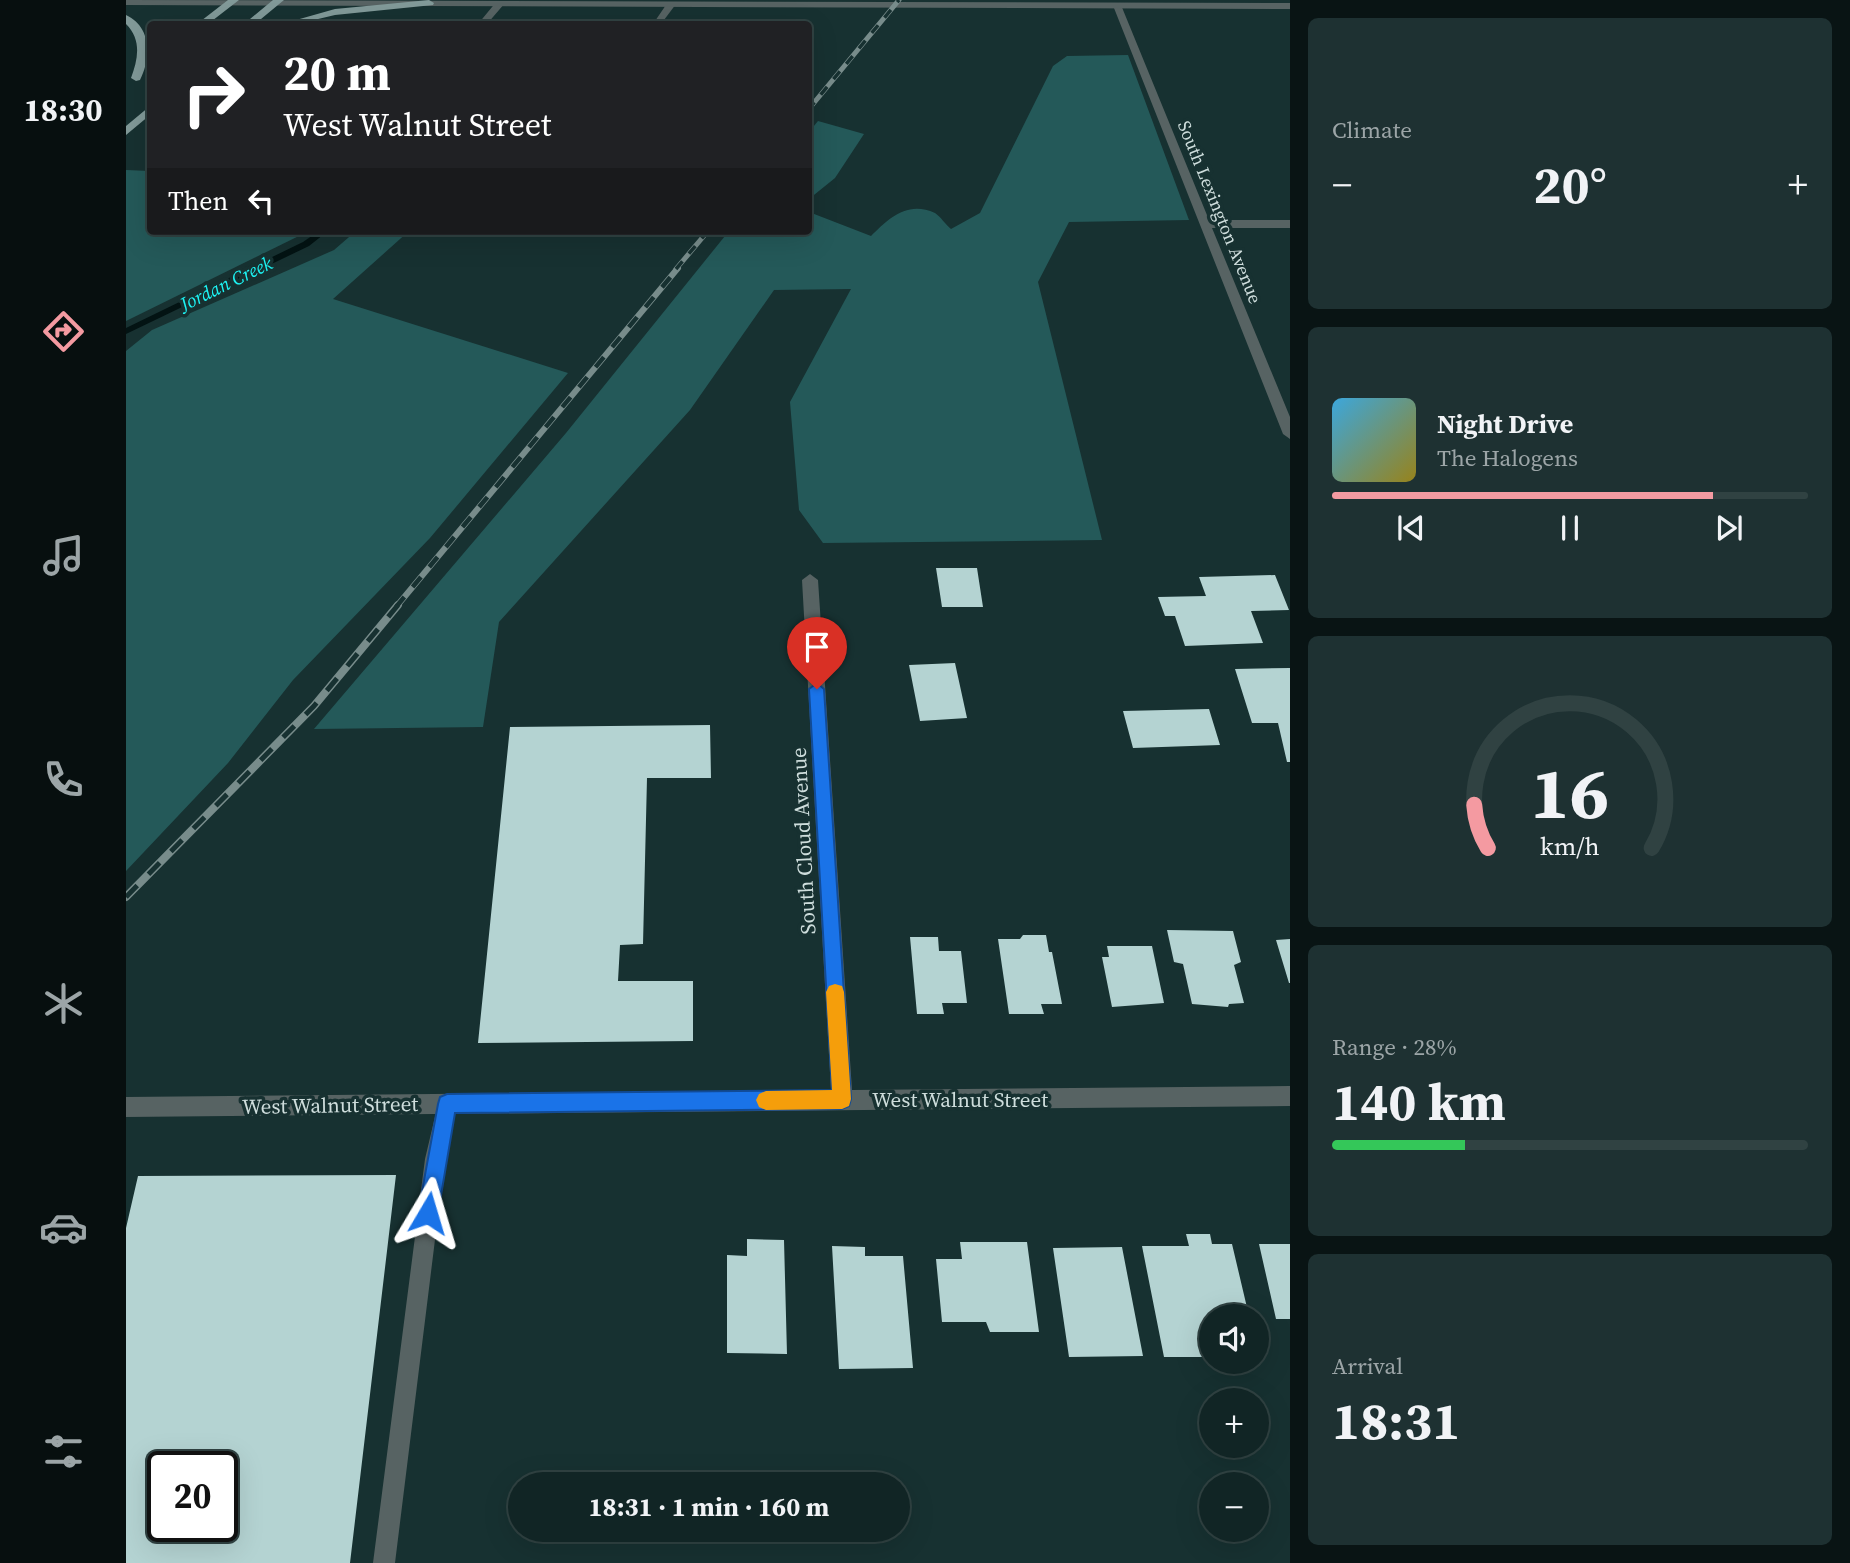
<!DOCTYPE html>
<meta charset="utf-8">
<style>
body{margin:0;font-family:"Source Serif 4",serif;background:#1e3132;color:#f1f3f6;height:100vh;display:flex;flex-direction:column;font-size:26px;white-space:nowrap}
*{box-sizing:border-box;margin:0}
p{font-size:23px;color:#9ca5a7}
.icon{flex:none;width:38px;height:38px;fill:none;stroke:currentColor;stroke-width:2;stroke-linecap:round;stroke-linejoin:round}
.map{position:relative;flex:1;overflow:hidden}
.sheet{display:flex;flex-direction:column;gap:18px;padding:18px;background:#091414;width:560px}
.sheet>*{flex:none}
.guide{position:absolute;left:21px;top:21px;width:665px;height:214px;border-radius:7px;box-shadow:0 7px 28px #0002,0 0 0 2px #304242;background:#202124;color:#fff;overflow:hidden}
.fabs{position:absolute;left:1073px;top:1304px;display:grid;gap:14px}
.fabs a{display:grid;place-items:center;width:70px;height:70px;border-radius:50%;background:#112525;box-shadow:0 7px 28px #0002,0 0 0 2px #304242;font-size:35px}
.speed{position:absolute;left:21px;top:1451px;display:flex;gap:14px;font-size:35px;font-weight:700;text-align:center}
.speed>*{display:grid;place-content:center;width:91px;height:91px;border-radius:50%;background:#112525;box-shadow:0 7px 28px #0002,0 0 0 2px #304242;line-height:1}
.speed .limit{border:4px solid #111;border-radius:10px;background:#fff;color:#111}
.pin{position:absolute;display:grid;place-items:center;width:60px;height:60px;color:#fff;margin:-72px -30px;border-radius:50% 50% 50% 0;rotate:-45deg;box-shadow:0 0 7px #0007}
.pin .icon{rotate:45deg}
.me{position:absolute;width:77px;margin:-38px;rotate:7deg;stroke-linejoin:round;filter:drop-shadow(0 0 5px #0008)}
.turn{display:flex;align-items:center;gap:24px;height:147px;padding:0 21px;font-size:32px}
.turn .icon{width:91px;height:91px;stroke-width:2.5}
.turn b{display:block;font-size:49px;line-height:60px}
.then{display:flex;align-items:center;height:66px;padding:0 21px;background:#0003;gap:14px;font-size:26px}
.big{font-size:52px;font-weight:700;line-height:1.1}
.sheet .tile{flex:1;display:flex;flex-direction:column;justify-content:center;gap:10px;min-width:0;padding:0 24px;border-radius:10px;background:#1e3132}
.sheet .dial{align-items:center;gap:0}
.dial svg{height:182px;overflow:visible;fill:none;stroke:#304242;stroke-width:7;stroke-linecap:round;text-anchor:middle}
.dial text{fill:#f1f3f6;stroke:none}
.song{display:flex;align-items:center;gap:21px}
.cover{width:84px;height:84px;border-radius:10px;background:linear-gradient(135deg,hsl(200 70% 55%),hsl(50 70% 35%))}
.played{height:7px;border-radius:4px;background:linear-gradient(90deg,#f49aa1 80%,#304242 80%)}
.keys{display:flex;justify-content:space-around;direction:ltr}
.heat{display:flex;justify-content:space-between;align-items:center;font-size:38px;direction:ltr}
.charge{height:10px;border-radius:5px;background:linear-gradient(90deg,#34c759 28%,#304242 0)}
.trip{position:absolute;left:382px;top:1472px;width:402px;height:70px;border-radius:35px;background:#112525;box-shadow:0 7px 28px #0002,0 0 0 2px #304242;font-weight:700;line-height:70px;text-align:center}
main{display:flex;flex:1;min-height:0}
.tabs{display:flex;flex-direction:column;width:126px;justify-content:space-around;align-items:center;background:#070f0f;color:#9ca5a7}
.tabs .icon{width:49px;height:49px}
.tabs .active{color:#f49aa1}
.tabs b{font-size:32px;color:#f1f3f6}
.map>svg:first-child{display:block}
.green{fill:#245959}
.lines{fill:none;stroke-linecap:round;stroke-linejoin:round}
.stream{fill:#031313;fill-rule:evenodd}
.building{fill:#b4d3d2;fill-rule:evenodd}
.service{fill:#576363;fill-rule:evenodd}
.minor{fill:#576363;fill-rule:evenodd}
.tertiary{fill:#576363;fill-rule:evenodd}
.primary{fill:#819998;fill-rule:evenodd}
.rail-far2-casing{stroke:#788c8b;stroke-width:5}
.rail-far1-casing{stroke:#788c8b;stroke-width:6}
.rail-casing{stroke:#788c8b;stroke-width:8}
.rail-far2{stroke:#173131;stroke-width:3.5;stroke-dasharray:10;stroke-linecap:butt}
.rail-far1{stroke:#173131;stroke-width:4.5;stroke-dasharray:13;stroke-linecap:butt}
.rail{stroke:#173131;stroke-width:5;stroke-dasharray:16;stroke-linecap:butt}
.route{fill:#1a73e8;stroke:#114b97;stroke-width:2}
.slow{fill:#f59e0b}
.labels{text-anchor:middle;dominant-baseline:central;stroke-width:7;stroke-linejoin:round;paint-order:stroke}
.far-street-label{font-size:18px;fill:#cedddc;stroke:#173131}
.far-water-label{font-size:19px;font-style:italic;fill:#1df4f4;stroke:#173131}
.street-label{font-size:21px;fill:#cedddc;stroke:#173131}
</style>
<main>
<nav class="tabs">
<b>18:30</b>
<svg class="icon active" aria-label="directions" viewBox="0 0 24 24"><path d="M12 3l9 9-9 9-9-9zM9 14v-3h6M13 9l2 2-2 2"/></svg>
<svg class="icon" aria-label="music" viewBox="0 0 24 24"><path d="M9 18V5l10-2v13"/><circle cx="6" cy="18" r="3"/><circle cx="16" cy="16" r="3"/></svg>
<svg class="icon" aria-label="phone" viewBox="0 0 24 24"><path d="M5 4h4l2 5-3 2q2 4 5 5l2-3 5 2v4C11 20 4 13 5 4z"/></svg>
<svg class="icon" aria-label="climate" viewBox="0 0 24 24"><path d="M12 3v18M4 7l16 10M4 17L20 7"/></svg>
<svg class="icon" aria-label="car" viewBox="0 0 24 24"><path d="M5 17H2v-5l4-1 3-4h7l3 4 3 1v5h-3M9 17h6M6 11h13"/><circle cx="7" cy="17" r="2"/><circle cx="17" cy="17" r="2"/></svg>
<svg class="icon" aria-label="filters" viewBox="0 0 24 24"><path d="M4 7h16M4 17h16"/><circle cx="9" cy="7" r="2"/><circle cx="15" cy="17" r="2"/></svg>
</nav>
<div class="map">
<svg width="1164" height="1563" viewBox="0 0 1164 1563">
<rect width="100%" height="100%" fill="#173131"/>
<path class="green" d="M1002 55 1063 220 943 222 912 282 976 540 697 543 673 510 664 402 725 289 648 290 564 410 373 622 357 727 188 729 440 433 603 231H682L683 212 745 236C762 219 781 200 809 213 814 216 820 225 825 229L854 213 927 66 941 56Z
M692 121 738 134 709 178 683 199V132Z
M0 170 24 171V231H183L0 321Z
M230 231H283L207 299 442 373 304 538 167 680 102 763 0 871V351L26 330 208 250Z"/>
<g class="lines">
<path class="stream" d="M456 19 459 21C456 25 452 25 448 24Z
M193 231H202L183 246 0 334V328L177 242Z"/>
</g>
<path class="building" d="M810 568H851L857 607H816Z
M1149 575 1163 610 1125 611 1137 643 1059 646 1049 616H1039L1032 597 1080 596 1073 577Z
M829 663 841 718 794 721 783 665Z
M1164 668V762H1161L1152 723H1126L1109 669Z
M1083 709 1094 745 1007 748 997 711Z
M584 725 585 778H521L517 944 494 945 492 981H567V1041L352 1043 384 727Z
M1041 930 1107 931 1115 962 1108 965 1118 1003 1103 1004 1102 1007 1066 1004 1057 964 1048 962Z
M897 935H920L923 952H926L936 1004H915L918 1014H883L872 939H894Z
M784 937H812L813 951H835L841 1003H816L818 1014H791Z
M1164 939V983H1163L1150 940Z
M981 946H1026L1038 1003 986 1007 976 957H983Z
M270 1175 224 1563H0V1228L12 1176ZM37 1466H96V1526H37Z
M1060 1234H1084L1086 1244H1106L1123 1316H1085V1357H1038L1016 1246H1063Z
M621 1239 658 1240 661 1354 601 1353V1255L621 1256Z
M834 1242H901L913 1332H864L860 1322H816L810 1259H836Z
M1133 1244H1164V1319H1150Z
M706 1246 739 1247V1256H777L787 1368 713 1369Z
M996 1247 1017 1356 943 1357 927 1248Z"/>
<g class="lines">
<path class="service" d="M371 1 379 3 361 24H352Z
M542 2 550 4 535 24H527Z
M321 1095 328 1097 330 1104 319 1159 269 1563H247L299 1159 312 1104 314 1097Z"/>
<path class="minor" d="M986 3 995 5 1083 220H1164V228H1086L1164 417V439L1157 434Z
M684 574 692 580 726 1090 1164 1086V1106L0 1117V1097L705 1090 676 580Z"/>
<path class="tertiary" d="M0 0 1164 3V9L0 5Z"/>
<path class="primary" d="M102 0H113L82 24H71Z
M147 0H158L129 24H118Z
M303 0 308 3 307 5 209 15 171 24H156L209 9Z
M0 15C26 27 25 58 14 80L10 81 5 78C12 59 16 40 0 24Z
M24 106V115L0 135V126Z"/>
<g class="rail-far2-casing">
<path id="rail-far2" d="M682 110 773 0
M550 269 582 231"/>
</g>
<g class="rail-far1-casing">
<path id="rail-far1" d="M270 607 552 268"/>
</g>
<g class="rail-casing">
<path id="rail" d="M0 897 188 706 272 605"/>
</g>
<use href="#rail-far2" class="rail-far2"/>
<use href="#rail-far1" class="rail-far1"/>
<use href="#rail" class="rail"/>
</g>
<path class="route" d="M691 683 698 689 725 1099 723 1106 716 1109 329 1113 312 1213 309 1220 302 1223 295 1220 292 1213 312 1104 314 1097 321 1094 706 1090 683 689Z"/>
<path class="slow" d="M709 984 716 986 718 992 725 1099 723 1106 716 1109 640 1110 633 1107 630 1100 633 1094 640 1091 706 1090 700 992 703 986Z"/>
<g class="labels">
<g class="far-street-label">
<text transform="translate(1094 212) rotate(68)">South Lexington Avenue</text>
</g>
<g class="far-water-label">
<text transform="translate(100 283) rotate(-26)">Jordan Creek</text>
</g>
<g class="street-label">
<text transform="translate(677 841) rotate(-93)">South Cloud Avenue</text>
<text x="834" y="1099">West Walnut Street</text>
<text transform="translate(204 1105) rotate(-1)">West Walnut Street</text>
</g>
</g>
</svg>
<div class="fabs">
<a><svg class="icon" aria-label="sound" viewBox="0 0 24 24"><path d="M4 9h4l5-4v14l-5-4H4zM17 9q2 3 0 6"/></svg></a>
<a>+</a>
<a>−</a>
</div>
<div class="speed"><div class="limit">20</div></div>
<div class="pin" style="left:691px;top:689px;background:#d93025"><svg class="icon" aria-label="arrive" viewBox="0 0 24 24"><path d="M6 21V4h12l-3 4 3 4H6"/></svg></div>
<svg class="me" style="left:302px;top:1213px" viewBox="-20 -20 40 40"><path d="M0-17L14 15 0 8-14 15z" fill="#1a73e8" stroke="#fff" stroke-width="4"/></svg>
<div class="trip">18:31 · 1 min · 160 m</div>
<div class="guide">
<div class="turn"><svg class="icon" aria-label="right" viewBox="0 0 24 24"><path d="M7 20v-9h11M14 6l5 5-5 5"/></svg><div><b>20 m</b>West Walnut Street</div></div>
<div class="then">Then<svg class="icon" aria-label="left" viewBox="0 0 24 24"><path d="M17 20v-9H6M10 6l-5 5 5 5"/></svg></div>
</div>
</div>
<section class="sheet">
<div class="tile"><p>Climate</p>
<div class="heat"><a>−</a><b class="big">20°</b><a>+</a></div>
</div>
<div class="tile">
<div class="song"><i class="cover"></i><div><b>Night Drive</b><p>The Halogens</p></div></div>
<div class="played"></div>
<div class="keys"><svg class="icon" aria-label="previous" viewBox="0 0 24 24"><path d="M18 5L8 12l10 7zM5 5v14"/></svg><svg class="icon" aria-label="pause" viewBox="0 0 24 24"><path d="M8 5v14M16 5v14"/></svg><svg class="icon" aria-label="next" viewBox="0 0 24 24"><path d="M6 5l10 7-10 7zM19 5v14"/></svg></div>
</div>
<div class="tile dial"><svg viewBox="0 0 100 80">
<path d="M14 69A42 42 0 1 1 86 69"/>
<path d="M14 69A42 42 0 0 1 8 50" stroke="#f49aa1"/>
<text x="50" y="56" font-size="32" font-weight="700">16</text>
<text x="50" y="72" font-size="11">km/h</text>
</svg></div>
<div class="tile"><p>Range · 28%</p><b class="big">140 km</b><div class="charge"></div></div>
<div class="tile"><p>Arrival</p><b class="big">18:31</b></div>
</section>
</main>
